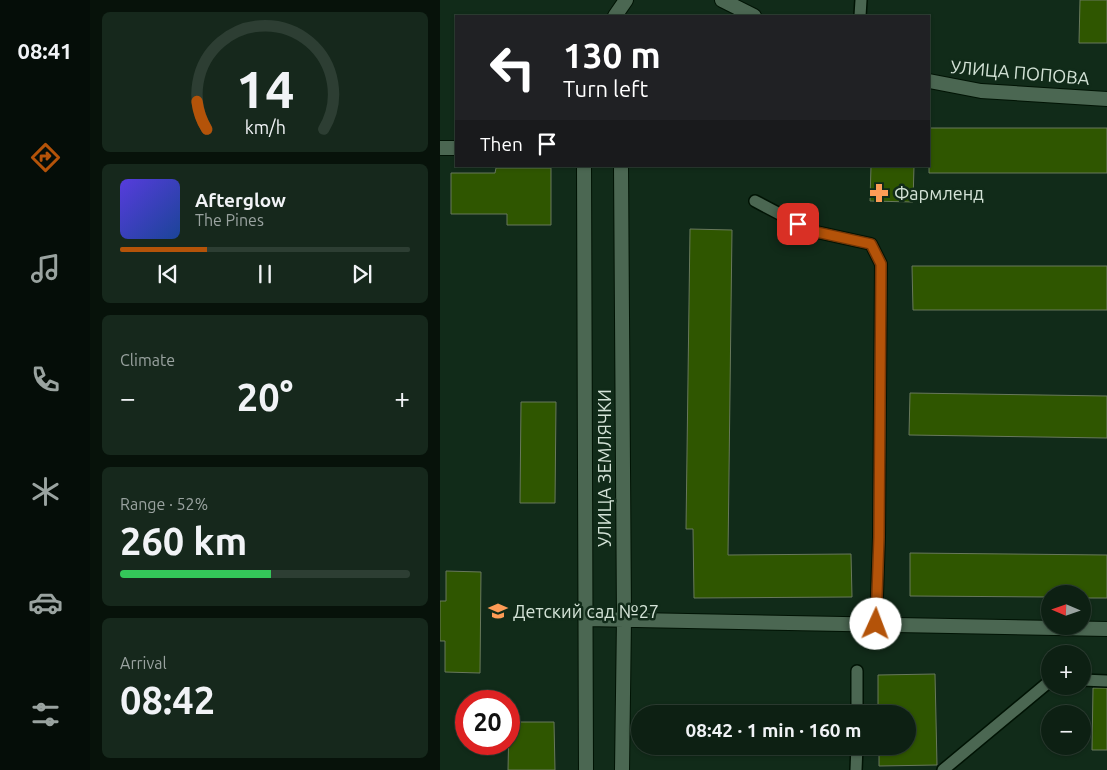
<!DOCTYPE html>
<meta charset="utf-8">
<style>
body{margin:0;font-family:Ubuntu,sans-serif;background:#16281c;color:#f1f3f6;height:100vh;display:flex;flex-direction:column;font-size:19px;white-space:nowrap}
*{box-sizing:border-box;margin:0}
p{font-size:16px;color:#9aa3a0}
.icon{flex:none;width:28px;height:28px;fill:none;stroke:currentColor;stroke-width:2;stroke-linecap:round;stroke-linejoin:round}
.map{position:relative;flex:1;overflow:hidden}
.details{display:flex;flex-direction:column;gap:12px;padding:12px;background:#07120a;width:350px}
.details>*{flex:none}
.banner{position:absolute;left:15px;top:15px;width:475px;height:152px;border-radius:0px;box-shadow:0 1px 4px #0004,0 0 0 1px #2d3e33;background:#202124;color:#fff;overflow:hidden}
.needle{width:32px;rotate:272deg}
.controls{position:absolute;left:601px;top:585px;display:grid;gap:10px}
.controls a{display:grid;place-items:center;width:50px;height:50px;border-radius:50%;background:#0d2013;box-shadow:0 1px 4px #0004,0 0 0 1px #2d3e33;font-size:25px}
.speed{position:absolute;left:15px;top:690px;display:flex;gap:10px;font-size:25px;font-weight:700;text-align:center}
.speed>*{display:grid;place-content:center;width:65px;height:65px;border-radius:50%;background:#0d2013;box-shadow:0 1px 4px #0004,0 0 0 1px #2d3e33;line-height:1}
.speed .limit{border:8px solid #d22;background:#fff;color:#111}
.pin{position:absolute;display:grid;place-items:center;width:42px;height:42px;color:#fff;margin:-21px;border-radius:10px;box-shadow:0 2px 8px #0006}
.me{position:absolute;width:55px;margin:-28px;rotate:2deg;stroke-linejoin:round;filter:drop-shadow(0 0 4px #0008)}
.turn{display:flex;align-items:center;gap:18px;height:105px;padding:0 25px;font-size:22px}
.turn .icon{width:65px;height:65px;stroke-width:2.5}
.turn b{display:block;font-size:35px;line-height:42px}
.then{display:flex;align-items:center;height:48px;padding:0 25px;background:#0003;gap:10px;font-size:19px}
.big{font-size:38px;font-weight:700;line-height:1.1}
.details .tile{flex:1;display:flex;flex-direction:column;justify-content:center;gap:8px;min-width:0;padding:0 18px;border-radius:8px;background:#16281c}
.details .dial{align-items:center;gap:0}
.dial svg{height:130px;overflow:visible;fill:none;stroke:#2d3e33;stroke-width:7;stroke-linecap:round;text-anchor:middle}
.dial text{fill:#f1f3f6;stroke:none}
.song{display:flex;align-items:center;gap:15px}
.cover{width:60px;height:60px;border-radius:8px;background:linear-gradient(135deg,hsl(250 70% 55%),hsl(220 70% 35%))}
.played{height:5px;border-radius:2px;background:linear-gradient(90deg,#b45309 30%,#2d3e33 30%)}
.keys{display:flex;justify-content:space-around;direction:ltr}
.heat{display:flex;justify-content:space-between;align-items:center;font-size:28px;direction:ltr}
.charge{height:8px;border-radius:4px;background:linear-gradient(90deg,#34c759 52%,#2d3e33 0)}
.trip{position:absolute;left:191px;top:705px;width:285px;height:50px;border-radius:25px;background:#0d2013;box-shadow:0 1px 4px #0004,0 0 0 1px #2d3e33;font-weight:700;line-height:50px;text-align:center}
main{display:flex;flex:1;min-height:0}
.tabs{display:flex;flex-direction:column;width:90px;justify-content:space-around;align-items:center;background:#050d08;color:#9aa3a0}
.tabs .icon{width:35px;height:35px}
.tabs .selected{color:#b45309}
.tabs b{font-size:22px;color:#f1f3f6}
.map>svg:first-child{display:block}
.building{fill:#2f5600;stroke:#68785c}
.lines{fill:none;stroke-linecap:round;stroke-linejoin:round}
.service-casing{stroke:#001304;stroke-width:14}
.minor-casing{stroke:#001304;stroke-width:16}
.service{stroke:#4b6752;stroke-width:11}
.minor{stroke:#4b6752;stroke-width:14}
.route-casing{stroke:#753606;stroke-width:12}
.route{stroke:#b45309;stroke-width:9}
.labels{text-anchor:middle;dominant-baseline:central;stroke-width:5;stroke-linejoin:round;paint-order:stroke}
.street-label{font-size:18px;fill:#d4e3d7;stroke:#112b19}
.poi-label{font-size:18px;fill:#d4e3d7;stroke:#112b19;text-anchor:start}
</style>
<main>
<nav class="tabs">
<b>08:41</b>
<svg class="icon selected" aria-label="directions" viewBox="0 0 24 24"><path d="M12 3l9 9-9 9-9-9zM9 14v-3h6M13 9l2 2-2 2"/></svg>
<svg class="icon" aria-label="music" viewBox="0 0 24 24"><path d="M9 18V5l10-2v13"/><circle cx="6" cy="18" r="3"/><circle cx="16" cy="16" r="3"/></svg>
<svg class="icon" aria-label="phone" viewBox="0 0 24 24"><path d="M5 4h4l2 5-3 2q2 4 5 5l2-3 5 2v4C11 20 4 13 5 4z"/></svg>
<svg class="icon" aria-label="climate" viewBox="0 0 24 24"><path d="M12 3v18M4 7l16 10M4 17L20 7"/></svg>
<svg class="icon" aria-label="car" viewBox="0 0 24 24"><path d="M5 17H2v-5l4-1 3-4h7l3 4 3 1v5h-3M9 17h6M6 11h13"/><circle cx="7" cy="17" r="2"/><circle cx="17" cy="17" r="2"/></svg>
<svg class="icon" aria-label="filters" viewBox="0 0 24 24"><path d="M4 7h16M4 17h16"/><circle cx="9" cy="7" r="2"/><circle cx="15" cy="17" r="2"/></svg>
</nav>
<section class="details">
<div class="tile dial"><svg viewBox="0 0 100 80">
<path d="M14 69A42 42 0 1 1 86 69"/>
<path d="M14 69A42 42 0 0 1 8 52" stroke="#b45309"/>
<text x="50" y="56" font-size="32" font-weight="700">14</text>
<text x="50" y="72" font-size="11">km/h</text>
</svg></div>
<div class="tile">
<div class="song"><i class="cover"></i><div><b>Afterglow</b><p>The Pines</p></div></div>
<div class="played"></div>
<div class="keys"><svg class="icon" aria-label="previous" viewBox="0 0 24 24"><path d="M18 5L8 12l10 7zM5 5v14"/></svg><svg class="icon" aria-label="pause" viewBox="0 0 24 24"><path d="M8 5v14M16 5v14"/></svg><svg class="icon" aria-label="next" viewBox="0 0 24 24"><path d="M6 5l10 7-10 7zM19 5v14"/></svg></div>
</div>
<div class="tile"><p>Climate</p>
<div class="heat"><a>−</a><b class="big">20°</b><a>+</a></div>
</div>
<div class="tile"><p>Range · 52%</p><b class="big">260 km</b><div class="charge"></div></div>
<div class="tile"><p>Arrival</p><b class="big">08:42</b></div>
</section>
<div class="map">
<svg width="667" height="770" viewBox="0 0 667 770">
<rect width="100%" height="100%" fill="#112b19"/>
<path class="building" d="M640 0H667V43H639Z
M489 128H667V173H489Z
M431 166H474L473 202 430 201Z
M56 168H111V225H67V214H11V173H55Z
M250 229 292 230 288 555 411 554 412 597 254 598 253 529H246Z
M472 266H667V310H473Z
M470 393 667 396V438L469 435Z
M81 402H116L115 503H80Z
M470 553 667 555V598H642V594H610V597L470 596Z
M6 571 41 572 40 673 5 672V641H0V601H6Z
M495 674 497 765 439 766V746H468V714H438V675Z
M653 688H667V750H652Z
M69 722H114L115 770H68Z"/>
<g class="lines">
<g class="service-casing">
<path id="service" d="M420 16 421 0
M315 201 372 231 431 244 441 264 439 537 436 624
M642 680 667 681
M417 714V671
M416 770 417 746
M503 770 610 681"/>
</g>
<g class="minor-casing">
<path id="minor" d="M282 0 314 16
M175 16 186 0
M489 81 541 91 667 99
M0 148H16
M144 166 146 770
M181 166 184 619 182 770
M146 619 667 629"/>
</g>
<use href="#service" class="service"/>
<use href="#minor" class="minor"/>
</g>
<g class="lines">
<g class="route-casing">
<path id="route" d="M358 224 372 231 431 244 441 264 439 537 436 624"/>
</g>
<use href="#route" class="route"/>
</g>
<defs>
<g id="pharmacy-bare" transform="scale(1.5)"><path d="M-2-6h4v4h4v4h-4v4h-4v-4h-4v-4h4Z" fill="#fd9c56" stroke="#112b19" stroke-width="2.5" paint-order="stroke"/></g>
<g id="school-bare" transform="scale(1.5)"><path d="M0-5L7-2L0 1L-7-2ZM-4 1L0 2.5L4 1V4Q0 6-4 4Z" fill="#fd9c56" stroke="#112b19" stroke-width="2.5" paint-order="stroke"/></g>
</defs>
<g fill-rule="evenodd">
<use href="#pharmacy-bare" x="439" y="193"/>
<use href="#school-bare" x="58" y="611"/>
</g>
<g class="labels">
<g class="street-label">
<text transform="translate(580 72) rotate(5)">УЛИЦА ПОПОВА</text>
<text transform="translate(164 468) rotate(-90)">УЛИЦА ЗЕМЛЯЧКИ</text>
</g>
<g class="poi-label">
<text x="454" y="193">Фармленд</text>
<text x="73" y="611">Детский сад №27</text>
</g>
</g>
</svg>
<div class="controls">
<a><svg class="needle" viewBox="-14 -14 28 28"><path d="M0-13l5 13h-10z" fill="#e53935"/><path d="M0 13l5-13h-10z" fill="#9aa3a0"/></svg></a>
<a>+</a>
<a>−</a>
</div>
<div class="speed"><div class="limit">20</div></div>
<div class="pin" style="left:358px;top:224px;background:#d93025"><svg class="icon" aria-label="arrive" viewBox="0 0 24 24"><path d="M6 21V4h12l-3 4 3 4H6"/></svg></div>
<svg class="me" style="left:436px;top:624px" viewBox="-20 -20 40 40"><circle r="19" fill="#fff"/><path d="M0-13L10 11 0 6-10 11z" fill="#b45309"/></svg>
<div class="trip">08:42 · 1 min · 160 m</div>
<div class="banner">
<div class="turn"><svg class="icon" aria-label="left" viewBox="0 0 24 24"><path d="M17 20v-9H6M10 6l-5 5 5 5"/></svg><div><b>130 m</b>Turn left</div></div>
<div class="then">Then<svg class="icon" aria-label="arrive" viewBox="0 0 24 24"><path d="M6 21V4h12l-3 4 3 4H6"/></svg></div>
</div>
</div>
</main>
